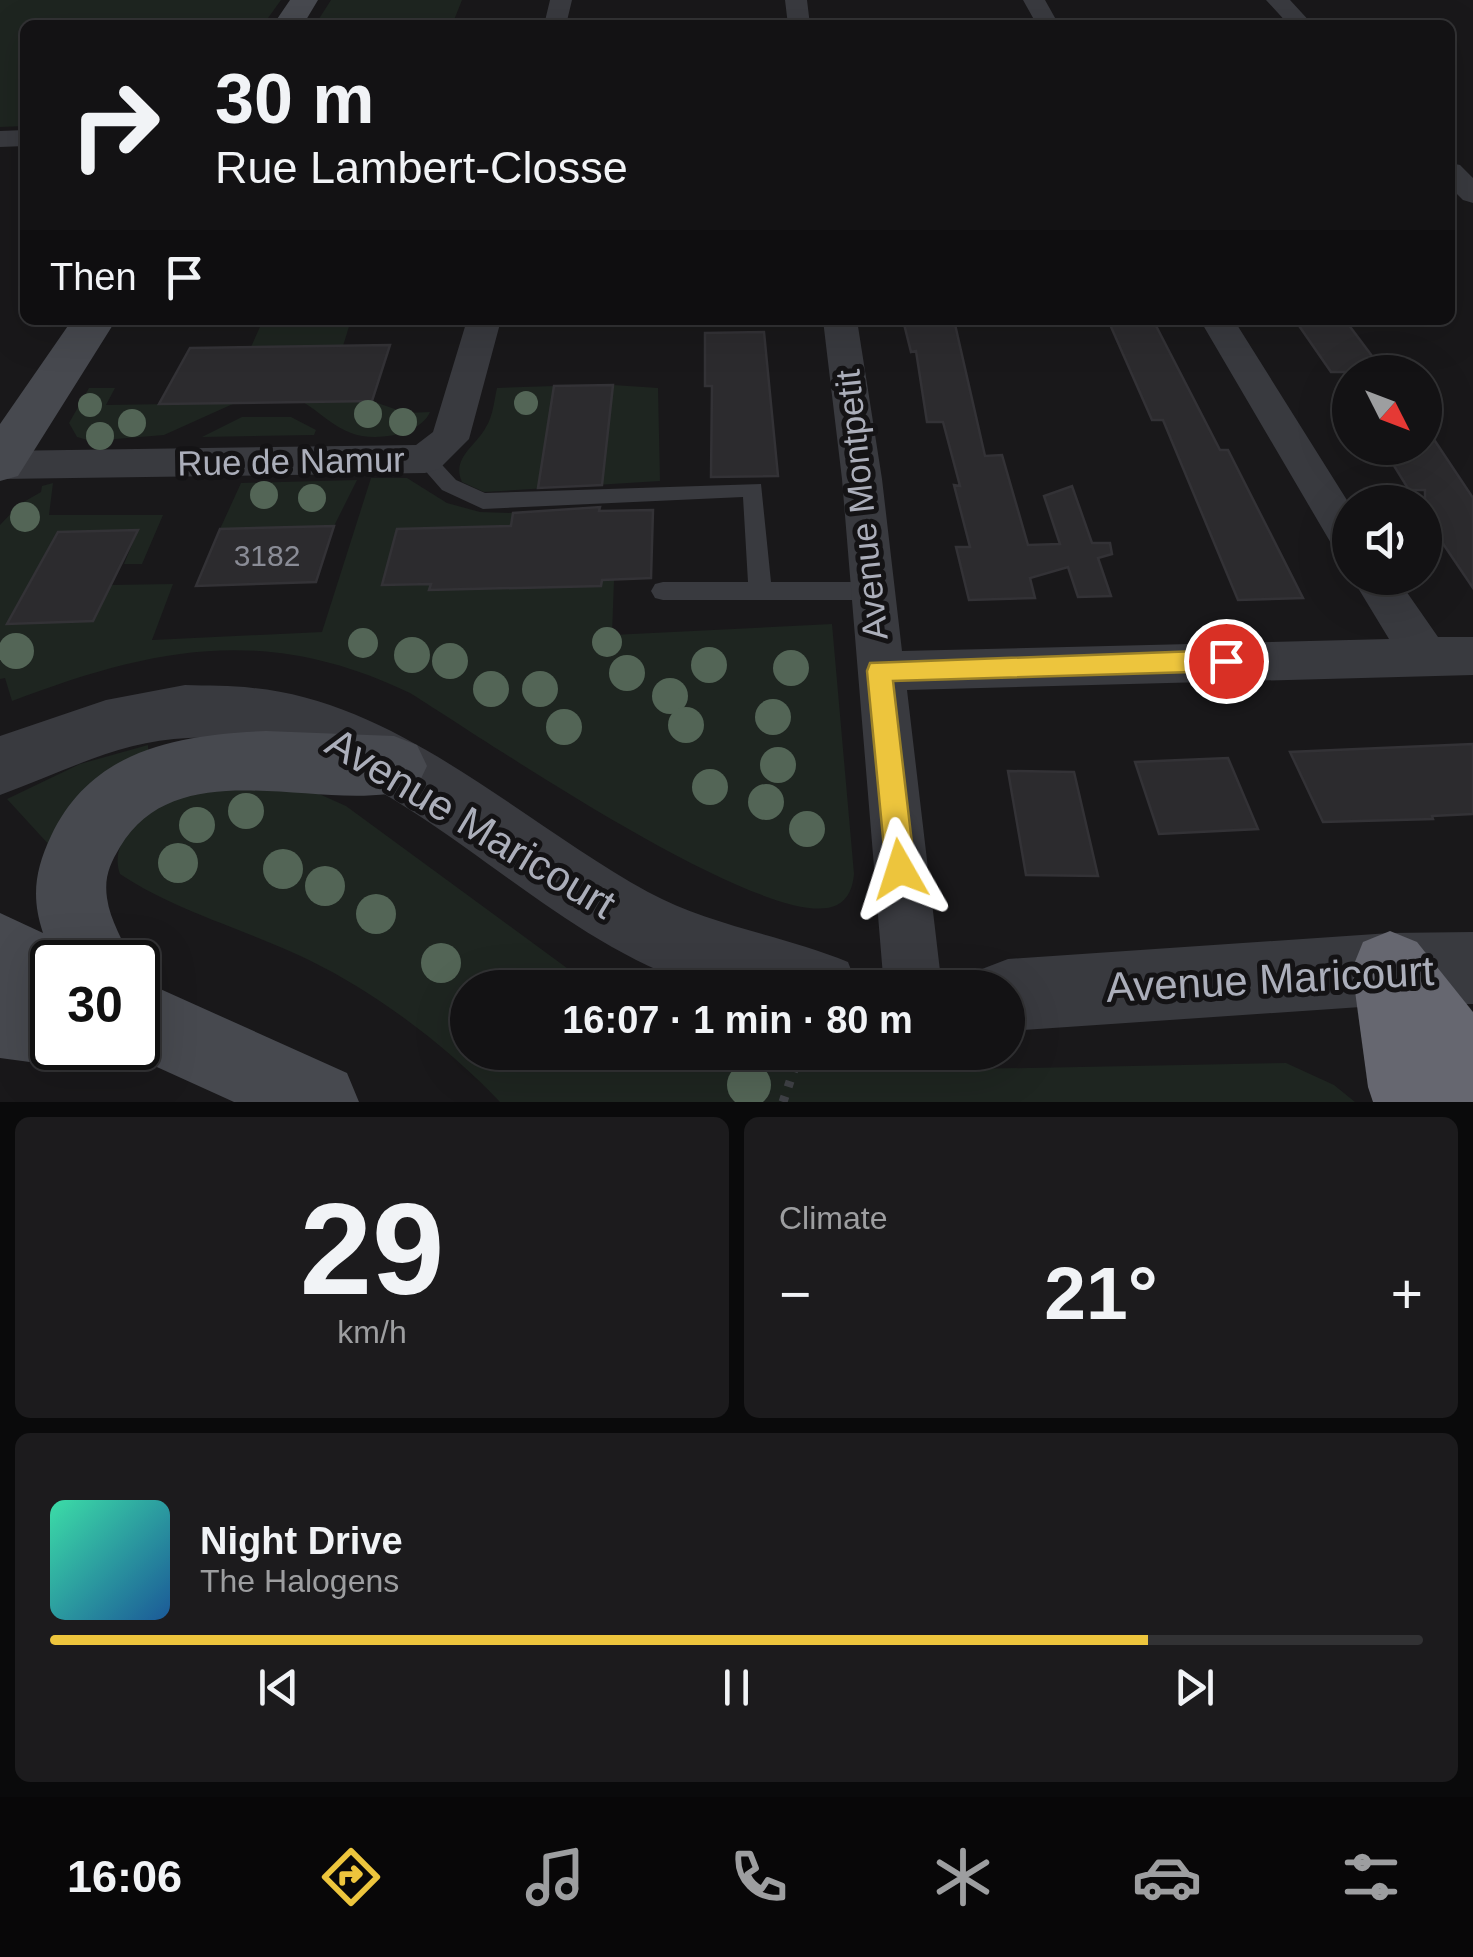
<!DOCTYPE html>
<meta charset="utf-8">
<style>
body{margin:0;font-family:Arial,sans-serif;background:#1c1b1d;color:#f1f3f6;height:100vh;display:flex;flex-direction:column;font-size:38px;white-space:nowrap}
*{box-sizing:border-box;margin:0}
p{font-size:32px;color:#9d9ea0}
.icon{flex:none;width:55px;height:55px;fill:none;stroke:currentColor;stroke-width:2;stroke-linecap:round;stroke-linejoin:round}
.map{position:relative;height:1102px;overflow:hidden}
.panel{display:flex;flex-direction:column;gap:15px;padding:15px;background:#0a0a0b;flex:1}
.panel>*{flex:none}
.guide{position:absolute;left:20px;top:20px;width:1435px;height:305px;border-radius:15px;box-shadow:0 10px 40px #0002,0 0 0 2px #323234;background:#131214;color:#f1f3f6;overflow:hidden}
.needle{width:65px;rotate:132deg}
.fabs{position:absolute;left:1332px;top:355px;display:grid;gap:20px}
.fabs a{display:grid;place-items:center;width:110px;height:110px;border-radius:50%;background:#131214;box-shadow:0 10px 40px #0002,0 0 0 2px #323234;font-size:50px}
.speed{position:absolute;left:30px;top:940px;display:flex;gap:20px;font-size:50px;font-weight:700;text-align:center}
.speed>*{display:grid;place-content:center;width:130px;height:130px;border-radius:50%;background:#131214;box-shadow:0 10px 40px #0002,0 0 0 2px #323234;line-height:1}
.speed .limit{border:5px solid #111;border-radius:15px;background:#fff;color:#111}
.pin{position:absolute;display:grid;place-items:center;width:85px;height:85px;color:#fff;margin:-42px;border:5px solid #fff;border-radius:50%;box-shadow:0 2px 10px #0007}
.me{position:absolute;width:110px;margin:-55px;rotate:354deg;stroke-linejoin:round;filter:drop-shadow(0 0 8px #0008)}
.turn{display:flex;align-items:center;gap:35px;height:210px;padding:0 30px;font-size:45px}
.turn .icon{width:130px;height:130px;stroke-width:2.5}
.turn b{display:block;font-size:70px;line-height:85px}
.then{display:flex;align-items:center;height:95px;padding:0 30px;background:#0003;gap:20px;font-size:38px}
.big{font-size:75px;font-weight:700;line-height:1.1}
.panel .tile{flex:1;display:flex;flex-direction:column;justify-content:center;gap:15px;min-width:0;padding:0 35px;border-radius:15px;background:#1c1b1d}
.panel .dial{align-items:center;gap:0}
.dial b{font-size:130px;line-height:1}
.song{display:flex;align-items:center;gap:30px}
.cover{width:120px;height:120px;border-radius:15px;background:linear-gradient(135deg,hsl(160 70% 55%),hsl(210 70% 35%))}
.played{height:10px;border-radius:5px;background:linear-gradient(90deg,#edc53d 80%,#323234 80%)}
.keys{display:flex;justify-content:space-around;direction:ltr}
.heat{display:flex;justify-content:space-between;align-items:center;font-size:55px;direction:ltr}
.panel .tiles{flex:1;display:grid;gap:15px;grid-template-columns:1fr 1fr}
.tile:last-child{grid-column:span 2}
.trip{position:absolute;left:450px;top:970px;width:575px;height:100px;border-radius:50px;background:#131214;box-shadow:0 10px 40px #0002,0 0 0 2px #323234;font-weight:700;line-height:100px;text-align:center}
.dock{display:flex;height:160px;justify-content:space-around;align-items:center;background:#080708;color:#9d9ea0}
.dock .icon{width:70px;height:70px}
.dock .on{color:#edc53d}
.dock b{font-size:45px;color:#f1f3f6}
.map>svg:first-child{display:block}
.green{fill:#1e2520}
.building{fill:#2c2b2e;stroke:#333236;stroke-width:2.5}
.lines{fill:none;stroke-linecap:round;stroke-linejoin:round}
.path{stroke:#3f4146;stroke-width:9;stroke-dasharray:6 10;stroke-linecap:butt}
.service{fill:#393a3f;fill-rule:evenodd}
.minor{fill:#393a3f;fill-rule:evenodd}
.tertiary{fill:#393a3f;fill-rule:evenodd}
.secondary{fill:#47494f;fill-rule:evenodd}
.motorway{fill:#666770;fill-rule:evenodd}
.tree{fill:#536556}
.route{fill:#edc53d;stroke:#9a8028;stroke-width:2.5}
.labels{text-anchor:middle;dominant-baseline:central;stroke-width:10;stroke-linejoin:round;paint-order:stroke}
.number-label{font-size:30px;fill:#8a8c96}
.street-label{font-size:35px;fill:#abaeba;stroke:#141315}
.near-street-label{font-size:42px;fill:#abaeba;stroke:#141315}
</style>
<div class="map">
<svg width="1473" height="1102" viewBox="0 0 1473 1102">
<rect width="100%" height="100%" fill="#19181a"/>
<path class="green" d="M0 0H281L263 25H25V126L0 127Z
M331 0H462L452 25H315Z
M263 320H351L343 346 251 347Z
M613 385 658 388 660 481 484 492 462 482C451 458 476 446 486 427 493 416 494 401 497 388L554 386 542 468 604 467Z
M89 388H115L106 405 235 403 164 435 91 441 77 437 69 423Z
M372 401 406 413 430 412C420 436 373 442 351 433 334 427 318 411 303 402Z
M242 417H291L316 430 314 435 202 437Z
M371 478H407L447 503 480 512 513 513 511 526 398 529 383 585 431 584 430 590 601 586 602 580H614L612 635 832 624 854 874C853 886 849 899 837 905 773 938 475 733 410 693 267 624 154 647 12 701L5 678 0 679V525L20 504 41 492 42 486 53 483 49 515H163L142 564H124L138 530 7 624 93 621 111 585 173 584 152 640 322 632Z
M357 480 334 526 220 529 241 483Z
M148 745V755L51 847 7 799 80 764Z
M308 789 346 806 571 971 600 987 468 988V1052L758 1053 814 1072 1286 1063 1334 1085 1355 1102H500C447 1046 378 994 309 960 248 930 177 912 120 874 108 842 144 814 163 791Z"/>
<path class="building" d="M903 320H954L985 456 1002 455 1028 545 1060 544 1044 496 1072 486 1092 543H1110L1112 554 1098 558 1111 596 1078 597 1068 567 1030 578 1035 598 969 600 956 547H970L954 485 960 486 943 422H927L916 351 911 352Z
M1108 320H1153L1220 450H1228L1303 598 1238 600 1163 420H1152Z
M1295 320H1345L1384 372H1331Z
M764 332 778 476 711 477 712 386H705V333Z
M390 345 372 401 159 404 190 348Z
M613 385 602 485 538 488 554 386Z
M1425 426 1473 498V588L1425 517V490H1409L1383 448H1425Z
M600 507 599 511 653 510 651 578 602 580 601 586 429 590 431 584 382 585 397 529 511 526 513 513Z
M334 526 316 582 196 586 220 529Z
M138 530 93 621 7 624 58 532Z
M1473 744V814L1432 816 1433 819 1323 822 1290 752Z
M1228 758 1258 829 1159 834 1135 762Z
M1008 771 1074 772 1098 876 1026 875Z"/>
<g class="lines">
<path class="path" d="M783 1102 800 1052"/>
<path class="service" d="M425 452 432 454 456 480 485 493 761 484 771 582H872L880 584 884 591 880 598 872 600H663L655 598 651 591 655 584 663 582H748L743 497 483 509 442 490 415 459Z"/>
<path class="minor" d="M550 0H572L566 25H544Z
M785 0H807L810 25H788Z
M1023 0H1045L1059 25H1037Z
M1266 0H1290L1313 25H1289Z
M25 130V146L0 147V131Z
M1450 163 1460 165 1473 178V203L1463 200 1450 187Z
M467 320H501L469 439 439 469 425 473 0 479V451L416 445 433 432Z
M823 320H857L882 479 902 651 1389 639 1352 578H1397L1438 637H1473V675L907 690 942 988H884L842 479Z
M1200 320H1234L1350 505V555L1335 550Z"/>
<path class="tertiary" d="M185 685C207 686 231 685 253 688 399 702 524 824 648 892 711 926 782 935 848 962L858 988C820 988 782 988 744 988 730 988 712 990 699 986 514 926 391 731 188 738 121 740 61 773 0 795V736L106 700Z
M1473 932V1004L1390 1005 1008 1031V988H975L982 969 1008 959 1390 933Z"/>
<path class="secondary" d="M290 0H318L303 25H273Z
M72 320H116L18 476 0 481V424Z
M266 731 394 736 417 745 427 766 417 787C331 819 181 745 120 847 110 864 104 877 107 898 110 921 124 941 131 962H52V1048H82L80 1054 52 1065 0 1058V913L43 933C31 897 35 870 51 836 92 749 177 735 266 731Z
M138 979 347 1073 359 1102H234L115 1048H138Z"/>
<path class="motorway" d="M1390 931 1417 942 1473 1012V1102H1373L1368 1087 1352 969 1363 942Z"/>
</g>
<g class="tree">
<circle cx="526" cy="403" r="12"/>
<circle cx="90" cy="405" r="12"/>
<circle cx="368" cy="414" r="14"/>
<circle cx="403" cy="422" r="14"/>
<circle cx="132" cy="423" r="14"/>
<circle cx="100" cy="436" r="14"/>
<circle cx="264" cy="495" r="14"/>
<circle cx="312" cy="498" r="14"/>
<circle cx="25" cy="517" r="15"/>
<circle cx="607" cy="642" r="15"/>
<circle cx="363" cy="643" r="15"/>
<circle cx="16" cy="651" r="18"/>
<circle cx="412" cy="655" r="18"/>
<circle cx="450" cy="661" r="18"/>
<circle cx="709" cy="665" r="18"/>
<circle cx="791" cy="668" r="18"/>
<circle cx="627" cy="673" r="18"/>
<circle cx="491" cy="689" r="18"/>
<circle cx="540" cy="689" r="18"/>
<circle cx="670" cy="696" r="18"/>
<circle cx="773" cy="717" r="18"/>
<circle cx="686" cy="725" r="18"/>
<circle cx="564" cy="727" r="18"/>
<circle cx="778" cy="765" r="18"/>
<circle cx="710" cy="787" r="18"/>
<circle cx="766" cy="802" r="18"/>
<circle cx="246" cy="811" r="18"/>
<circle cx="197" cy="825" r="18"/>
<circle cx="807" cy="829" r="18"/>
<circle cx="178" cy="863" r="20"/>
<circle cx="283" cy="869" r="20"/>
<circle cx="325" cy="886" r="20"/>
<circle cx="376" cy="914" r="20"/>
<circle cx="441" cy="963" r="20"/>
<circle cx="749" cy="1085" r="22"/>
</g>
<path class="route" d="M1226 650 1235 653 1239 661 1235 668 1226 671 893 681 915 869 911 879 900 883 890 879 886 869 867 671 870 663Z"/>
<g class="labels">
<g class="number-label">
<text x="267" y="555">3182</text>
</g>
<g class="street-label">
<text transform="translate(291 461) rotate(-1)">Rue de Namur</text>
<text transform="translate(861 505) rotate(-96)">Avenue Montpetit</text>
</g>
<g class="near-street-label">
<text transform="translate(471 823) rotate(31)">Avenue Maricourt</text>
<text transform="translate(1270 979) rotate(-3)">Avenue Maricourt</text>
</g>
</g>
</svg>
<div class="fabs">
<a><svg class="needle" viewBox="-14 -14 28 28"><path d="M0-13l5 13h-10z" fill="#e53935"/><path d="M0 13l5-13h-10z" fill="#9d9ea0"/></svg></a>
<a><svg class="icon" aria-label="sound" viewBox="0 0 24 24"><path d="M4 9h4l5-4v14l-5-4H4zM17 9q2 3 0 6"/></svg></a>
</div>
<div class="speed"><div class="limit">30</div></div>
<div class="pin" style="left:1226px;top:661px;background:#d93025"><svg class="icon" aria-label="arrive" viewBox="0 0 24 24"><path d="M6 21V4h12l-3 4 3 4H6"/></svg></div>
<svg class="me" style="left:900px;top:869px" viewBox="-20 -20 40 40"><path d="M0-17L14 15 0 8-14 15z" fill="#edc53d" stroke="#fff" stroke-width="4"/></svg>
<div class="trip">16:07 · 1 min · 80 m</div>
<div class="guide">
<div class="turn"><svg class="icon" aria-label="right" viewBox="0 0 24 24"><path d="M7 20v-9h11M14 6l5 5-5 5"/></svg><div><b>30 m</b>Rue Lambert-Closse</div></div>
<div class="then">Then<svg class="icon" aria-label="arrive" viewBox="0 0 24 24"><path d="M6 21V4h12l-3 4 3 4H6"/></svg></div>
</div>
</div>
<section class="panel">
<div class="tiles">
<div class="tile dial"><b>29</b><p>km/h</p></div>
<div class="tile"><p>Climate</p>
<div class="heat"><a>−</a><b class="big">21°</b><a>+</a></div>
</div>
<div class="tile">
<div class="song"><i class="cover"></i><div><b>Night Drive</b><p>The Halogens</p></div></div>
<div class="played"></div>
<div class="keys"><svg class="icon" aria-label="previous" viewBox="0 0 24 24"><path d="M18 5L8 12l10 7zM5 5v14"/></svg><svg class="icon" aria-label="pause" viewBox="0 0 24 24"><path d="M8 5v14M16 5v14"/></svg><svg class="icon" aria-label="next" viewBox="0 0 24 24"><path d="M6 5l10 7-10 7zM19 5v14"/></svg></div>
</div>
</div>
</section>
<nav class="dock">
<b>16:06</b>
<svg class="icon on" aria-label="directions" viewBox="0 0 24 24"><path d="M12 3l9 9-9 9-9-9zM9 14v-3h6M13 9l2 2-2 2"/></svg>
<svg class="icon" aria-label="music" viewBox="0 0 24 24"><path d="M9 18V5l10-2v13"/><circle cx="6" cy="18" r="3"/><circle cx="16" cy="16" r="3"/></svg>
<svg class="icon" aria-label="phone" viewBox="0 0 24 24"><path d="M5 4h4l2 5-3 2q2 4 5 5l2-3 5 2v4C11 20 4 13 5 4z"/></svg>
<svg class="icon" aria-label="climate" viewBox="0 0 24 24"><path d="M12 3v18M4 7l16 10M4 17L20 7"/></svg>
<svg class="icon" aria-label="car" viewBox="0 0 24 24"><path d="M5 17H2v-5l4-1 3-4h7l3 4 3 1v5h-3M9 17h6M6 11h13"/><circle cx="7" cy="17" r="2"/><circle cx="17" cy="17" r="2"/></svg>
<svg class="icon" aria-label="filters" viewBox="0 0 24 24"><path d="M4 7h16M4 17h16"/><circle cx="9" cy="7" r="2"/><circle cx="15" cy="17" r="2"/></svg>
</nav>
